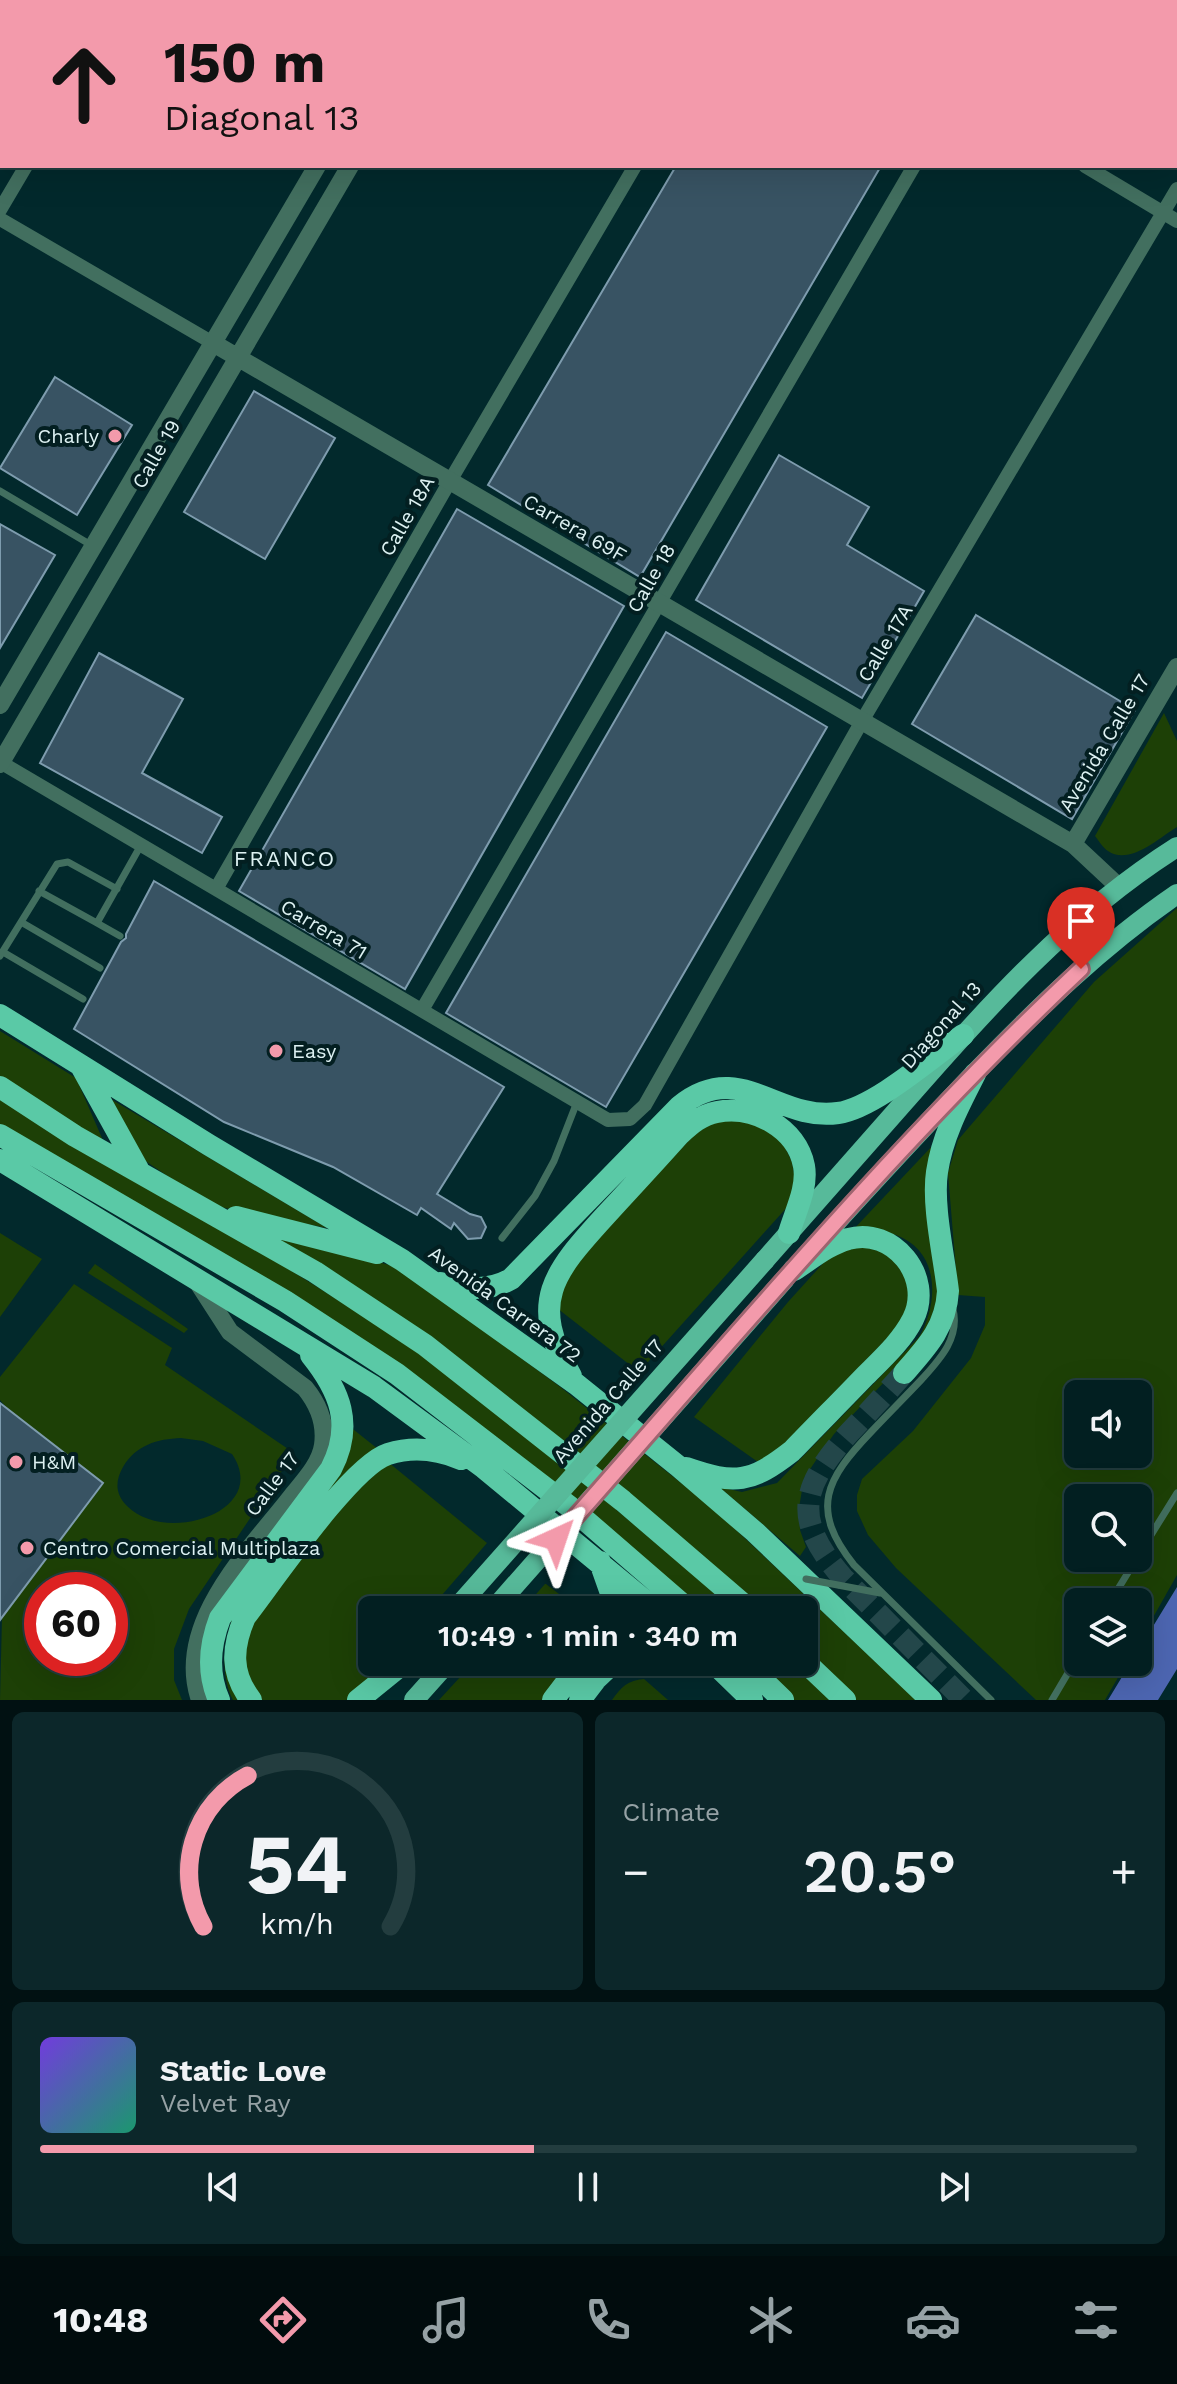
<!DOCTYPE html>
<meta charset="utf-8">
<style>
body{margin:0;font-family:"Work Sans",sans-serif;background:#0c272a;color:#f1f3f6;height:100vh;display:flex;flex-direction:column;font-size:30px;white-space:nowrap}
*{box-sizing:border-box;margin:0}
p{font-size:26px;color:#96a2a5}
.icon{flex:none;width:44px;height:44px;fill:none;stroke:currentColor;stroke-width:2;stroke-linecap:round;stroke-linejoin:round}
.map{position:relative;height:1700px;overflow:hidden}
.details{display:flex;flex-direction:column;gap:12px;padding:12px;background:#011112;flex:1}
.details>*{flex:none}
.hud{position:absolute;left:0px;top:0px;width:1178px;height:168px;box-shadow:0 8px 32px #0002,0 0 0 2px #233d3f;background:#f39aab;color:#111;overflow:hidden}
.fabs{position:absolute;left:1064px;top:1380px;display:grid;gap:16px}
.fabs a{display:grid;place-items:center;width:88px;height:88px;border-radius:12px;background:#021f21;box-shadow:0 8px 32px #0002,0 0 0 2px #233d3f;font-size:40px}
.speed{position:absolute;left:24px;top:1572px;display:flex;gap:16px;font-size:40px;font-weight:700;text-align:center}
.speed>*{display:grid;place-content:center;width:104px;height:104px;border-radius:50%;background:#021f21;box-shadow:0 8px 32px #0002,0 0 0 2px #233d3f;line-height:1}
.speed .limit{border:12px solid #d22;background:#fff;color:#111}
.pin{position:absolute;display:grid;place-items:center;width:68px;height:68px;color:#fff;margin:-82px -34px;border-radius:50% 50% 50% 0;rotate:-45deg;box-shadow:0 0 8px #0007}
.pin .icon{rotate:45deg}
.me{position:absolute;width:88px;margin:-44px;rotate:42deg;stroke-linejoin:round;filter:drop-shadow(0 0 6px #0008)}
.turn{display:flex;align-items:center;gap:28px;height:168px;padding:0 32px;font-size:36px}
.turn .icon{width:104px;height:104px;stroke-width:2.5}
.turn b{display:block;font-size:56px;line-height:68px}
.big{font-size:60px;font-weight:600;line-height:1.1}
.details .tile{flex:1;display:flex;flex-direction:column;justify-content:center;gap:12px;min-width:0;padding:0 28px;border-radius:12px;background:#0c272a}
.details .dial{align-items:center;gap:0}
.dial svg{height:208px;overflow:visible;fill:none;stroke:#233d3f;stroke-width:7;stroke-linecap:round;text-anchor:middle}
.dial text{fill:#f1f3f6;stroke:none}
.song{display:flex;align-items:center;gap:24px}
.cover{width:96px;height:96px;border-radius:12px;background:linear-gradient(135deg,hsl(260 70% 55%),hsl(160 70% 35%))}
.played{height:8px;border-radius:4px;background:linear-gradient(90deg,#f39aab 45%,#233d3f 45%)}
.keys{display:flex;justify-content:space-around;direction:ltr}
.heat{display:flex;justify-content:space-between;align-items:center;font-size:44px;direction:ltr}
.details .tiles{flex:1;display:grid;gap:12px;grid-template-columns:1fr 1fr}
.tile:last-child{grid-column:span 2}
.trip{position:absolute;left:358px;top:1596px;width:460px;height:80px;border-radius:12px;background:#021f21;box-shadow:0 8px 32px #0002,0 0 0 2px #233d3f;font-weight:600;line-height:80px;text-align:center}
.menu{display:flex;height:128px;justify-content:space-around;align-items:center;background:#010c0d;color:#96a2a5}
.menu .icon{width:56px;height:56px}
.menu .on{color:#f39aab}
.menu b{font-size:36px;color:#f1f3f6}
.map>svg:first-child{display:block}
.green{fill:#1d4006;fill-rule:evenodd}
.water{fill:#4d66b2}
.building{fill:#385363;stroke:#7e9cae;stroke-width:2}
.lines{fill:none;stroke-linecap:round;stroke-linejoin:round}
.trunk-tunnel{stroke:#23474a;stroke-width:22;stroke-dasharray:22 11;stroke-linecap:butt}
.service{stroke:#426f5f;stroke-width:7}
.minor{stroke:#426f5f;stroke-width:14}
.tertiary{stroke:#426f5f;stroke-width:18}
.primary{stroke:#57ba9a;stroke-width:20}
.trunk{stroke:#5ac9a6;stroke-width:22}
.service-bridge{stroke:#426f5f;stroke-width:7}
.primary-bridge{stroke:#57ba9a;stroke-width:20}
.route-casing{stroke:#9e646f;stroke-width:20}
.route{stroke:#f39aab;stroke-width:14}
.poi-dot{fill:#f39aab;stroke:#031f21;stroke-width:3}
.labels{text-anchor:middle;dominant-baseline:central;stroke-width:8;stroke-linejoin:round;paint-order:stroke}
.poi-label{font-size:20px;fill:#ddf1f2;stroke:#031f21;text-anchor:start}
.street-label{font-size:20px;fill:#ddf1f2;stroke:#031f21}
.neighbourhood-label{font-size:22px;letter-spacing:2px;fill:#ddf1f2;stroke:#031f21}
</style>
<div class="map">
<svg width="1177" height="1700" viewBox="0 0 1177 1700">
<rect width="100%" height="100%" fill="#02292c"/>
<path class="green" d="M1164 713 1177 741V827C1159 838 1129 866 1108 851 1103 848 1099 841 1095 836Z
M1177 908V1575L1138 1644V1602H1078V1662H1127L1105 1700H1036L896 1568 868 1535 857 1511V1495L862 1479 913 1431 971 1358 985 1325V1297L958 1295 948 1173 958 1140 1094 982ZM1078 1394H1138V1454H1078ZM1078 1498H1138V1558H1078Z
M0 1031 76 1078 105 1145 0 1079Z
M104 1095 327 1228 210 1205 144 1160Z
M0 1096 228 1231 419 1351 528 1435 735 1610H699L529 1465 0 1125Z
M730 1120 755 1122 783 1143 792 1162 796 1185 789 1205 639 1372 553 1305 567 1270 695 1134 713 1123Z
M934 1144 939 1293 924 1341 834 1434 804 1478 799 1508 800 1530 806 1547 800 1556 719 1487 742 1492 777 1483 919 1337C939 1303 940 1251 896 1235 883 1230 866 1231 852 1231Z
M261 1232 397 1267 559 1386 715 1510 916 1700H855L804 1652V1610H758Z
M0 1233 42 1259 0 1317Z
M862 1247C907 1254 920 1280 903 1322L782 1446 758 1462 694 1417 788 1302 827 1259 846 1248Z
M95 1264 188 1329 184 1333 88 1273Z
M74 1284 172 1348 165 1365 294 1453 189 1609 174 1649V1680L182 1700H0L7 1408 0 1400V1377ZM181 1438 203 1441 232 1454C271 1512 165 1545 127 1506 115 1494 115 1481 123 1467 136 1445 157 1439 181 1438ZM42 1590H110V1658H42Z
M349 1426 378 1449 248 1607 241 1700H233C220 1675 224 1646 232 1619Z
M388 1462 487 1543 429 1610H372V1662H384L355 1695 347 1700H262L254 1693 243 1663 245 1637 256 1617 340 1507Z
M545 1584H546L580 1610H522Z
M474 1662H571L542 1700H439Z
M755 1662H790L830 1700H794Z
M644 1679 668 1700H612C621 1687 628 1680 644 1679Z"/>
<path class="water" d="M1177 1587V1669L1158 1700H1108L1131 1662H1138V1651Z"/>
<path class="building" d="M676 166H881L640 577 488 485Z
M55 377 132 425 77 515 0 468Z
M254 391 335 438 265 559 184 512Z
M779 455 869 507 847 545 924 591 862 698 696 600Z
M457 509 624 606 405 989 239 891Z
M0 524 55 555 0 648Z
M976 615 1135 710 1072 819 912 724Z
M666 632 827 727 606 1107 446 1013Z
M99 653 183 699 142 773 222 817 202 853 40 763Z
M154 881 504 1087 437 1194 470 1214 481 1217 486 1227 481 1238 468 1239 454 1223 451 1229 421 1208 417 1215 333 1167 224 1122 74 1029 121 942 126 938V934Z
M0 1403 103 1483 0 1620Z"/>
<g class="lines">
<path class="trunk-tunnel" d="M904 1373C886 1393 868 1413 849 1433 800 1488 792 1519 843 1578L964 1700"/>
<path class="service" d="M0 491 91 545
M39 891 97 923 141 845
M21 922 100 968
M97 923 120 936
M3 952 83 999
M0 956 57 864 68 862 117 889
M502 1238 535 1196 554 1161 577 1102
M953 1309C960 1338 940 1359 922 1379 905 1397 888 1414 871 1432 826 1479 809 1509 854 1565L991 1700
M1138 1556 1177 1493
M1110 1602 1137 1558
M1052 1700 1078 1656"/>
<path class="minor" d="M806 0 810 2
M121 2 122 0
M731 2 733 0
M1010 2 1011 0
M1085 166 1177 221
M0 210 26 166
M0 219 213 343
M0 762 608 1120 630 1119 645 1105 862 721 1177 189
M216 889 450 481 635 166
M422 1010 914 166"/>
<path class="tertiary" d="M414 2 415 0
M446 2 447 0
M213 343 1073 844 1118 886
M0 705 317 166
M0 764 350 166
M1073 844 1177 667
M197 1281 230 1332 305 1388C318 1404 326 1424 323 1445 320 1465 303 1482 291 1497 248 1552 174 1625 200 1700"/>
<path class="primary" d="M804 1258C859 1196 916 1135 973 1075 1037 1009 1101 946 1177 894
M765 1260C812 1206 859 1153 906 1100 988 1006 1071 914 1177 847
M414 1700 448 1662"/>
<path class="trunk" d="M0 1015 209 1145 402 1260 576 1384 678 1466 755 1532 931 1700
M81 1066 138 1169
M0 1087 75 1136 315 1272 425 1345 623 1501 750 1610
M0 1135 285 1301 397 1374 570 1507 689 1610
M0 1160 374 1387 484 1468 656 1610
M236 1217 377 1253
M440 1283C465 1289 488 1292 511 1279L680 1106C739 1058 778 1122 838 1113 874 1108 932 1057 963 1035
M904 1373C927 1347 946 1327 948 1291 944 1256 932 1205 937 1172 942 1137 959 1105 975 1074
M571 1376C528 1302 553 1273 605 1216 630 1189 655 1162 680 1134 691 1124 701 1115 717 1112 754 1105 797 1128 804 1166 808 1188 795 1212 789 1233
M686 1468C735 1485 751 1483 792 1451 816 1426 841 1401 865 1376 882 1359 902 1341 913 1319 934 1277 893 1226 848 1239 829 1244 811 1259 794 1270
M600 1562 612 1596V1610
M804 1661 845 1700
M713 1662 752 1700
M744 1662 783 1700
M219 1700C207 1673 210 1644 220 1618L331 1469C354 1425 340 1391 311 1355
M251 1700C230 1673 232 1647 245 1617 273 1581 351 1466 388 1454 414 1446 437 1449 461 1459
M358 1700 405 1662
M553 1700 582 1662
M580 1700 596 1679 614 1662"/>
<path class="service-bridge" d="M806 1579 880 1593"/>
<path class="primary-bridge" d="M462 1602 765 1260
M493 1610 785 1279"/>
</g>
<g class="lines">
<g class="route-casing">
<path id="route" d="M556 1539C727 1346 893 1146 1081 969"/>
</g>
<use href="#route" class="route"/>
</g>
<g class="poi-dot">
<circle cx="115" cy="436" r="8"/>
<circle cx="276" cy="1051" r="8"/>
<circle cx="16" cy="1462" r="8"/>
<circle cx="27" cy="1548" r="8"/>
</g>
<g class="labels">
<g class="poi-label">
<text x="99" y="436" text-anchor="end">Charly</text>
<text x="292" y="1051">Easy</text>
<text x="32" y="1462">H&amp;M</text>
<text x="43" y="1548">Centro Comercial Multiplaza</text>
</g>
<g class="street-label">
<text transform="translate(156 454) rotate(-60)">Calle 19</text>
<text transform="translate(407 516) rotate(-60)">Calle 18A</text>
<text transform="translate(575 528) rotate(30)">Carrera 69F</text>
<text transform="translate(651 578) rotate(-60)">Calle 18</text>
<text transform="translate(885 643) rotate(-59)">Calle 17A</text>
<text transform="translate(1104 743) rotate(-59)">Avenida Calle 17</text>
<text transform="translate(324 929) rotate(31)">Carrera 71</text>
<text transform="translate(941 1025) rotate(-48)">Diagonal 13</text>
<text transform="translate(505 1304) rotate(36)">Avenida Carrera 72</text>
<text transform="translate(608 1401) rotate(-49)">Avenida Calle 17</text>
<text transform="translate(272 1484) rotate(-53)">Calle 17</text>
</g>
<g class="neighbourhood-label">
<text x="285" y="858">FRANCO</text>
</g>
</g>
</svg>
<div class="fabs">
<a><svg class="icon" aria-label="sound" viewBox="0 0 24 24"><path d="M4 9h4l5-4v14l-5-4H4zM17 9q2 3 0 6"/></svg></a>
<a><svg class="icon" aria-label="search" viewBox="0 0 24 24"><circle cx="10" cy="10" r="6"/><path d="M15 15l6 6"/></svg></a>
<a><svg class="icon" aria-label="layers" viewBox="0 0 24 24"><path d="M12 4l9 5-9 5-9-5zM3 14l9 5 9-5"/></svg></a>
</div>
<div class="speed"><div class="limit">60</div></div>
<div class="pin" style="left:1081px;top:969px;background:#d93025"><svg class="icon" aria-label="arrive" viewBox="0 0 24 24"><path d="M6 21V4h12l-3 4 3 4H6"/></svg></div>
<svg class="me" style="left:556px;top:1539px" viewBox="-20 -20 40 40"><path d="M0-17L14 15 0 8-14 15z" fill="#f39aab" stroke="#fff" stroke-width="4"/></svg>
<div class="trip">10:49 · 1 min · 340 m</div>
<div class="hud">
<div class="turn"><svg class="icon" aria-label="ahead" viewBox="0 0 24 24"><path d="M12 20V5M6 11l6-6 6 6"/></svg><div><b>150 m</b>Diagonal 13</div></div>
</div>
</div>
<section class="details">
<div class="tiles">
<div class="tile dial"><svg viewBox="0 0 100 80">
<path d="M14 69A42 42 0 1 1 86 69"/>
<path d="M14 69A42 42 0 0 1 31 11" stroke="#f39aab"/>
<text x="50" y="56" font-size="32" font-weight="700">54</text>
<text x="50" y="72" font-size="11">km/h</text>
</svg></div>
<div class="tile"><p>Climate</p>
<div class="heat"><a>−</a><b class="big">20.5°</b><a>+</a></div>
</div>
<div class="tile">
<div class="song"><i class="cover"></i><div><b>Static Love</b><p>Velvet Ray</p></div></div>
<div class="played"></div>
<div class="keys"><svg class="icon" aria-label="previous" viewBox="0 0 24 24"><path d="M18 5L8 12l10 7zM5 5v14"/></svg><svg class="icon" aria-label="pause" viewBox="0 0 24 24"><path d="M8 5v14M16 5v14"/></svg><svg class="icon" aria-label="next" viewBox="0 0 24 24"><path d="M6 5l10 7-10 7zM19 5v14"/></svg></div>
</div>
</div>
</section>
<nav class="menu">
<b>10:48</b>
<svg class="icon on" aria-label="directions" viewBox="0 0 24 24"><path d="M12 3l9 9-9 9-9-9zM9 14v-3h6M13 9l2 2-2 2"/></svg>
<svg class="icon" aria-label="music" viewBox="0 0 24 24"><path d="M9 18V5l10-2v13"/><circle cx="6" cy="18" r="3"/><circle cx="16" cy="16" r="3"/></svg>
<svg class="icon" aria-label="phone" viewBox="0 0 24 24"><path d="M5 4h4l2 5-3 2q2 4 5 5l2-3 5 2v4C11 20 4 13 5 4z"/></svg>
<svg class="icon" aria-label="climate" viewBox="0 0 24 24"><path d="M12 3v18M4 7l16 10M4 17L20 7"/></svg>
<svg class="icon" aria-label="car" viewBox="0 0 24 24"><path d="M5 17H2v-5l4-1 3-4h7l3 4 3 1v5h-3M9 17h6M6 11h13"/><circle cx="7" cy="17" r="2"/><circle cx="17" cy="17" r="2"/></svg>
<svg class="icon" aria-label="filters" viewBox="0 0 24 24"><path d="M4 7h16M4 17h16"/><circle cx="9" cy="7" r="2"/><circle cx="15" cy="17" r="2"/></svg>
</nav>
